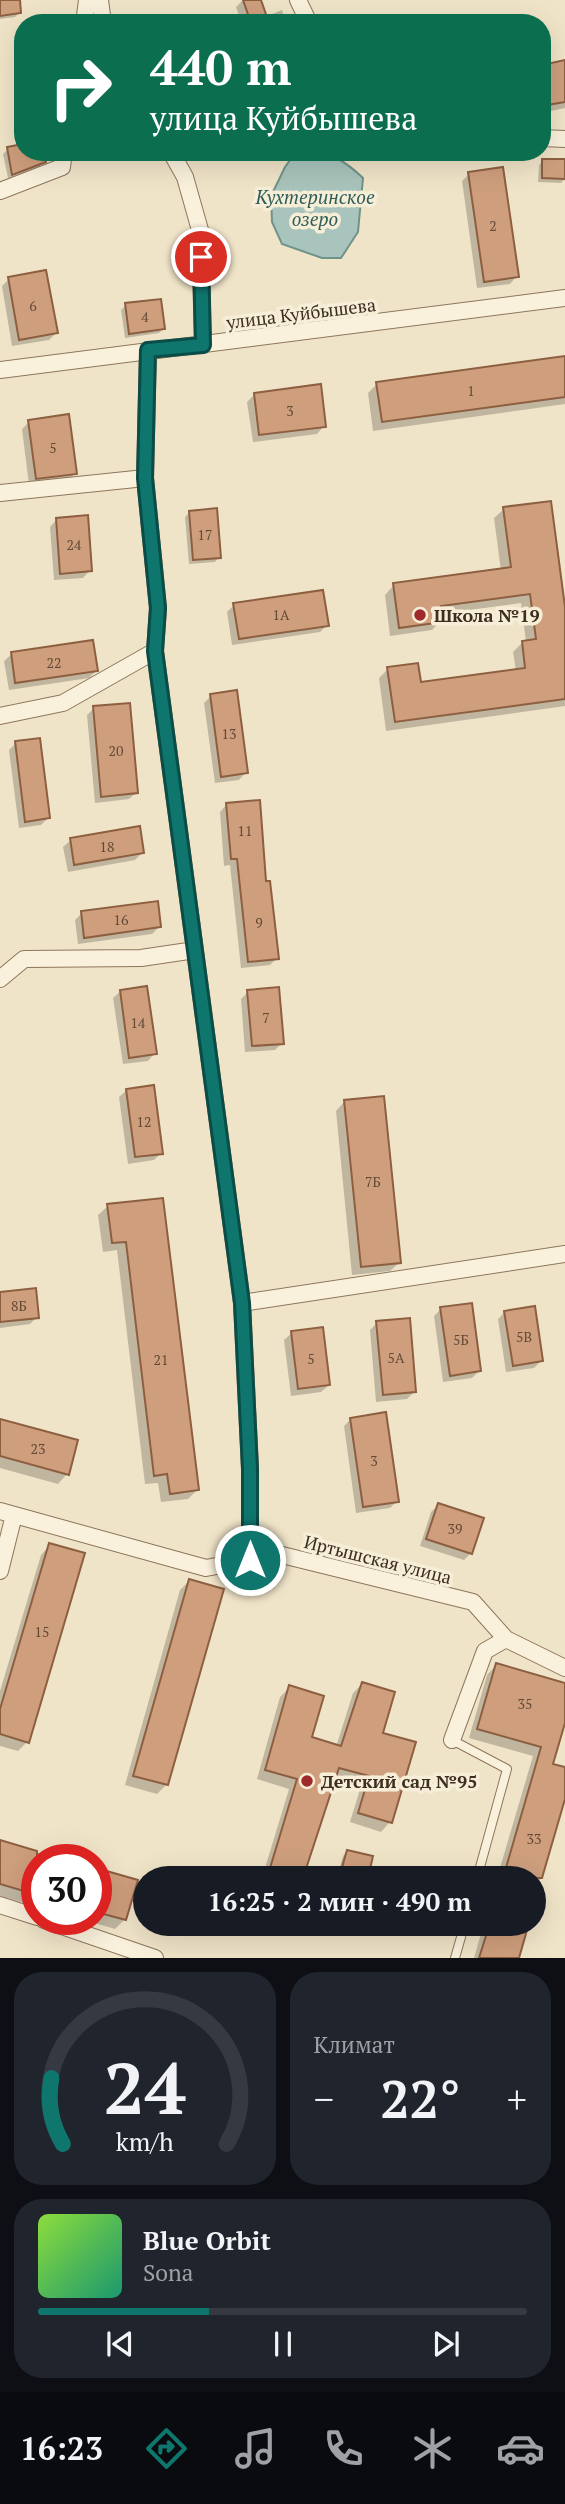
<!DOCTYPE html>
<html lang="ru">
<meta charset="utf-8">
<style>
body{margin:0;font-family:"PT Serif",serif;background:#20242c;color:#f1f3f6;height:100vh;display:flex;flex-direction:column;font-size:26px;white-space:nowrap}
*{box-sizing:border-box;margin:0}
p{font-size:23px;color:#9ea1a6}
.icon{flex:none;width:38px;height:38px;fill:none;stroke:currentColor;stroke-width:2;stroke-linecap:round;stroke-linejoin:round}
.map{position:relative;height:1958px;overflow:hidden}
.details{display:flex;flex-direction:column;gap:14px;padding:14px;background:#0d0f14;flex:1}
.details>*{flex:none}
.banner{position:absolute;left:14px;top:14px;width:537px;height:147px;border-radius:28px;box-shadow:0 7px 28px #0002;background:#0b6e4f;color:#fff;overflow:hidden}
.speed{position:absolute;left:21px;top:1844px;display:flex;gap:14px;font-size:35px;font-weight:700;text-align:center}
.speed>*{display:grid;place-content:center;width:91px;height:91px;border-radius:50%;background:#171b24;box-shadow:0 7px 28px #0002;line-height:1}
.speed .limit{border:10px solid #d22;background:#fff;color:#111}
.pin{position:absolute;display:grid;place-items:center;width:60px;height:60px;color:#fff;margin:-30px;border:4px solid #fff;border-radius:50%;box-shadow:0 2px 7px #0007}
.me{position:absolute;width:77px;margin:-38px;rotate:0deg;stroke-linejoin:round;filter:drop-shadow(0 0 5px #0008)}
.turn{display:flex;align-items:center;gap:24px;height:147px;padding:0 21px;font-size:32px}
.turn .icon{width:91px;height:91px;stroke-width:2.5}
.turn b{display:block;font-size:49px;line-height:60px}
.big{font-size:52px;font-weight:700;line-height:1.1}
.details .widget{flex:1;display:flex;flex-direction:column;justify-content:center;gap:10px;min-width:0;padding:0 24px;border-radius:28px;background:#20242c}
.details .dial{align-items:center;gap:0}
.dial svg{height:182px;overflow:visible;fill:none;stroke:#363941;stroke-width:7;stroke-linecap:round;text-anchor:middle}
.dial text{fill:#f1f3f6;stroke:none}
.song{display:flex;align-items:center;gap:21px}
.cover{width:84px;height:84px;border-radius:10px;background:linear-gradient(135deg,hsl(90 70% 55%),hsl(160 70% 35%))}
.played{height:7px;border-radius:4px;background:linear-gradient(90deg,#0f766e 35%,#363941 35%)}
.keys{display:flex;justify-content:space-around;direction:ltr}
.heat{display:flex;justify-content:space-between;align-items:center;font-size:38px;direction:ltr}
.details .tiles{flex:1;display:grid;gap:14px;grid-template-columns:1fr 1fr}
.widget:last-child{grid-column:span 2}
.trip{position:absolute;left:133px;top:1866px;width:413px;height:70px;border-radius:35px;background:#171b24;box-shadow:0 7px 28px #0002;font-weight:700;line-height:70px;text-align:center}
.tabs{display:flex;height:112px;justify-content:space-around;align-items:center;background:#090b0e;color:#9ea1a6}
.tabs .icon{width:49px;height:49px}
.tabs .selected{color:#0f766e}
.tabs b{font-size:32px;color:#f1f3f6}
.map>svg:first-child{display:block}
.water{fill:#a9c4bc;stroke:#6f938a;stroke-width:2}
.shadow{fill:#0003}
.building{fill:#cf9f7d;stroke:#8d5f41;stroke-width:2}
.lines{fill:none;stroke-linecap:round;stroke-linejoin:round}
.lane-casing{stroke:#8d765c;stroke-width:10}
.street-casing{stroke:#8d765c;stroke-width:18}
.lane{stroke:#faf1dc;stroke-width:8}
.street{stroke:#faf1dc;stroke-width:16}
.route-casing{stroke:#0a4d48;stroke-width:18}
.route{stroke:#0f766e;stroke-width:12}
.poi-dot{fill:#9e2a2b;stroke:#f7eed8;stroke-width:2.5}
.labels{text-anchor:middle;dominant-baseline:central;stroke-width:7;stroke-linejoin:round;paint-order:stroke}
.number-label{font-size:14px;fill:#624a37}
.street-label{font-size:18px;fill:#3d2e20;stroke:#f7eed8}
.poi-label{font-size:18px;font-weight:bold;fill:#3d2e20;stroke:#f7eed8;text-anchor:start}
.water-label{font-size:19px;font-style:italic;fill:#2f5d5a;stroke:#f7eed8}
</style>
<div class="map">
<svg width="565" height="1958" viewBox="0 0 565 1958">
<rect width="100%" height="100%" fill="#f0e4c8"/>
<path class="water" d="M308 152C332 152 346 162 363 178L358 232 341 258H322L282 244 272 222 271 196 285 167 293 156Z"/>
<path class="shadow" d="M0 0H18L19 13 15 17 0 19Z
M243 0H259L265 17 282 10 286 23H236L241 21 236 7Z
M565 62V108L542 113V66Z
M8 149 23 152 44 161 39 166 8 178 3 154Z
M543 160 565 161V179L561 183 538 182 539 165Z
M469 174 517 276 510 284 477 288 462 181Z
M9 279 56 333 49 340 12 346 2 286Z
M126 305 163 329 159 333 125 338 121 310Z
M565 358V404L373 431 368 393 377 384Z
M255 394 324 426 317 434 253 442 247 402Z
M29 422 75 473 68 481 29 485 22 429Z
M504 509 565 620V706L386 731 379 678 388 669 419 684 516 671 513 652 523 642H526L521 603 440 614 441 621 432 630 390 636 385 595 394 585 501 571 494 518Z
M190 512 219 557 215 562 189 564 185 517Z
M57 519 90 570 83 578 54 580 50 527Z
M234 605 327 625 320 632 232 645 227 612Z
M12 654 96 671 89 678 9 690 4 661Z
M211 696 246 772 239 780 215 783 204 703Z
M94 708 137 792 129 799 95 803 87 715Z
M16 743 48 818 41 825 19 828 9 750Z
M227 804 265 883 277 958 270 965 241 968 230 865 224 866 220 812Z
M71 840 143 852 135 860 68 872 63 847Z
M82 913 159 927 152 934 78 944 75 920Z
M121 991 155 1053 148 1061 123 1064 113 998Z
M248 992 282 1043 275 1050 245 1052 241 999Z
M127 1090 161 1153 154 1160 128 1164 119 1097Z
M345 1101 400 1262 390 1271 352 1275 336 1111Z
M162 1200 197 1490 188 1499 161 1502 158 1483 145 1484 117 1250 103 1252 98 1215 108 1206Z
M0 1293 37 1317 30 1324 0 1328Z
M441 1309 479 1371 472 1378 443 1382 434 1316Z
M505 1312 542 1360 534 1368 506 1372 498 1319Z
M377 1323 414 1392 407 1399 376 1402 370 1330Z
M292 1333 329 1385 321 1392 291 1396 284 1340Z
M351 1419 397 1501 390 1508 356 1513 344 1426Z
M0 1421 67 1474 58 1484 0 1468Z
M438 1505 471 1553 464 1560 420 1546 431 1512Z
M50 1545 27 1742 18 1751 0 1746V1691L41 1555Z
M189 1581 167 1784 157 1794 125 1785 180 1590Z
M496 1665 565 1685V1716L551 1765 565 1769V1793L534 1900V1878H497L533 1756 469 1738 487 1675Z
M362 1684 381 1734 390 1822 381 1832 350 1822 361 1786 334 1778 301 1878H262L289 1789 257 1779 280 1697 290 1687 310 1739 336 1747 353 1693Z
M0 1842 64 1860H37V1906L0 1896Z
M347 1852 366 1878H337L343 1856Z
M96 1869 125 1919 115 1929 84 1920H96Z
M484 1923H527L517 1958H474Z"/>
<path class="building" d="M0 0H20L21 13 0 16Z
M243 0H261L269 23H251Z
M565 60V102L547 105 542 83V65Z
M23 144V152H44L46 162 12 175 7 147Z
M542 159H565V179L542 178Z
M503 167 519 277 484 282 468 172Z
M46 270 58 333 19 340 8 277Z
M161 299 165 329 129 334 125 303Z
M565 356V397L382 422 376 382Z
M321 384 326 427 259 435 254 393Z
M69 414 77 474 36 479 28 420Z
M551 501 565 607V699L395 722 387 667 418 663 421 682 525 668 522 641 536 639 530 594 441 606 443 622 399 628 393 583 511 567 503 507Z
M217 508 221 558 193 560 189 511Z
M88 515 92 571 60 574 56 518Z
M323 590 329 626 239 639 233 603Z
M93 640 98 671 15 683 11 652Z
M237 690 248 773 221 777 210 694Z
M130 703 138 793 101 797 93 706Z
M40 738 50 818 25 822 15 741Z
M260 800 266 881H270L279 959 248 962 237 859H231L226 803Z
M140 826 144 853 74 865 70 838Z
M158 901 161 927 84 938 81 911Z
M147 986 157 1054 129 1058 120 990Z
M279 987 284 1044 252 1046 247 990Z
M154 1085 163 1154 135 1157 126 1089Z
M384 1096 401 1263 361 1267 344 1100Z
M163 1198 199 1490 170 1494 167 1474 154 1476 126 1242 112 1243 107 1204Z
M36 1288 39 1318 0 1322V1292Z
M472 1303 481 1371 450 1376 440 1307Z
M535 1306 543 1361 513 1366 504 1311Z
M410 1318 416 1392 383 1395 376 1321Z
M323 1327 330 1385 298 1389 291 1331Z
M386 1412 399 1502 363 1507 350 1418Z
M0 1419 78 1440 69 1475 0 1456Z
M438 1503 484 1518 472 1554 426 1539Z
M49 1543 85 1553 29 1743 0 1734V1709Z
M189 1579 224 1589 168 1785 133 1776Z
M496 1663 565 1683V1723L553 1764 565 1767V1799L542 1878H503L541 1747 477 1729Z
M362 1682 395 1692 383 1733 416 1742 392 1823 358 1813 369 1776 339 1768 303 1878H267L297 1779 265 1770 289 1685 324 1696 312 1737 341 1746Z
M0 1840 37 1851V1895L0 1884Z
M347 1850 373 1856 368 1878H339Z
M96 1868 138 1880 126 1920 96 1912Z
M490 1923H529L519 1958H479Z"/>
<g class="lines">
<g class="lane-casing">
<path id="lane" d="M452 1740 507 1769 477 1878
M455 1958 465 1923"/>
</g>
<g class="street-casing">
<path id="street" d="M100 0 103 23
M298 0 309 23
M84 23 87 0
M542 138 565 139
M171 152 185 177 200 230 203 345
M0 191 62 167 64 152
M148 350 145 478 158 608 155 651 242 1303 250 1469V1560
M0 370 565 298
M0 493 145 478
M0 716 63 703 155 651
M0 979 24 959 141 958 195 950
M242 1303 565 1254
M0 1511 206 1568 278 1554 473 1602 506 1639 565 1668
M0 1571 14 1515
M452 1740 485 1651 506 1639
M0 1905 37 1917
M44 1920 155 1958"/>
</g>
<use href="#lane" class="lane"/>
<use href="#street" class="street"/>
</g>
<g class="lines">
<g class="route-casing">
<path id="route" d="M201 257 203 345 148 350 145 478 158 608 155 651 242 1303 250 1469V1560"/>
</g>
<use href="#route" class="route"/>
</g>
<g class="poi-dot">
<circle cx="420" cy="615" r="7"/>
<circle cx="307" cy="1781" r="7"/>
</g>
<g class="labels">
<g class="number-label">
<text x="493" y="225">2</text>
<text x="33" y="305">6</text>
<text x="145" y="316">4</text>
<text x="471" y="390">1</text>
<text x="290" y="410">3</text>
<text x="53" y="447">5</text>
<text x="205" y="534">17</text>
<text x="74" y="544">24</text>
<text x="281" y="614">1А</text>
<text x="54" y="662">22</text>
<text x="229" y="733">13</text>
<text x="116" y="750">20</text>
<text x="245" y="830">11</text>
<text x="107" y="846">18</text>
<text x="121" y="919">16</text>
<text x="259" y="922">9</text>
<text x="266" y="1017">7</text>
<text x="138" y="1022">14</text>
<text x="144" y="1121">12</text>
<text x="373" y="1181">7Б</text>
<text x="19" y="1305">8Б</text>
<text x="524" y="1336">5В</text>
<text x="461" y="1339">5Б</text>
<text x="396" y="1357">5А</text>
<text x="311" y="1358">5</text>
<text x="161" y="1359">21</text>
<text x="38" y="1448">23</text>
<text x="374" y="1460">3</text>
<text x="455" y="1528">39</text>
<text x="42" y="1631">15</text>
<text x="525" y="1703">35</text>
<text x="534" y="1838">33</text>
</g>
<g class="street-label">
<text transform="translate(301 313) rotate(-7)">улица Куйбышева</text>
<text transform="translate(378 1559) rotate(14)">Иртышская улица</text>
</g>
<g class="poi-label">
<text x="434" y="615">Школа №19</text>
<text x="321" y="1781">Детский сад №95</text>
</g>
<g class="water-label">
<text x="315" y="196">Кухтеринское<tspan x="315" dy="22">озеро</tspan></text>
</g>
</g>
</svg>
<div class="speed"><div class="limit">30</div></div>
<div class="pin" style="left:201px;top:257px;background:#d93025"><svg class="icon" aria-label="arrive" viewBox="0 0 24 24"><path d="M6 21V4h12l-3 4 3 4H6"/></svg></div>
<svg class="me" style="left:250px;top:1560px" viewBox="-20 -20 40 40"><circle r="17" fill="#0f766e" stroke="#fff" stroke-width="3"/><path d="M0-11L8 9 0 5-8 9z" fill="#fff"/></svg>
<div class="trip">16:25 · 2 мин · 490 m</div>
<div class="banner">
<div class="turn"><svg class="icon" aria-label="right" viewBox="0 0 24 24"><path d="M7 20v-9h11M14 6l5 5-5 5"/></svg><div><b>440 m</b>улица Куйбышева</div></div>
</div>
</div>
<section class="details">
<div class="tiles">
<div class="widget dial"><svg viewBox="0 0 100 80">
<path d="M14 69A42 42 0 1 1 86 69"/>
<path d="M14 69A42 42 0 0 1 9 40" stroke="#0f766e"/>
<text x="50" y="56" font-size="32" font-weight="700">24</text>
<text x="50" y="72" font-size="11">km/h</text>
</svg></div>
<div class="widget"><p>Климат</p>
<div class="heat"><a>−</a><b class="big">22°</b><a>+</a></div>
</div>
<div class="widget">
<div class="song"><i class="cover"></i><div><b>Blue Orbit</b><p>Sona</p></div></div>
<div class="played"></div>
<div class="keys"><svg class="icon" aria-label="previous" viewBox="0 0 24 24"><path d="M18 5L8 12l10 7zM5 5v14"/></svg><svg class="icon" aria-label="pause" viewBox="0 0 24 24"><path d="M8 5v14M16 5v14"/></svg><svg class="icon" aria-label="next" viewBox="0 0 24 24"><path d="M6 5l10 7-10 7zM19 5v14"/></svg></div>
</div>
</div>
</section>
<nav class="tabs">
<b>16:23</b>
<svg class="icon selected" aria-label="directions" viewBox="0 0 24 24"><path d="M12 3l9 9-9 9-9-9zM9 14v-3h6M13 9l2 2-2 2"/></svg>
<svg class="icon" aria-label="music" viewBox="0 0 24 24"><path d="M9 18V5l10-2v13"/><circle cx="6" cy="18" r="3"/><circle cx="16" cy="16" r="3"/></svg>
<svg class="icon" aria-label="phone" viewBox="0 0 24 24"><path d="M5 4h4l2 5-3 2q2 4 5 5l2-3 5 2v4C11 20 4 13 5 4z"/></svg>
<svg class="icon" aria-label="climate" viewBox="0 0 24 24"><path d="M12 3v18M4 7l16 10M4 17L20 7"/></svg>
<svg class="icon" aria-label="car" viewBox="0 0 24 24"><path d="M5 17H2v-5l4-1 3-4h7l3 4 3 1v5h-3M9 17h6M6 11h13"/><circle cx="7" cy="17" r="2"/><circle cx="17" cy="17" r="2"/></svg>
</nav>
